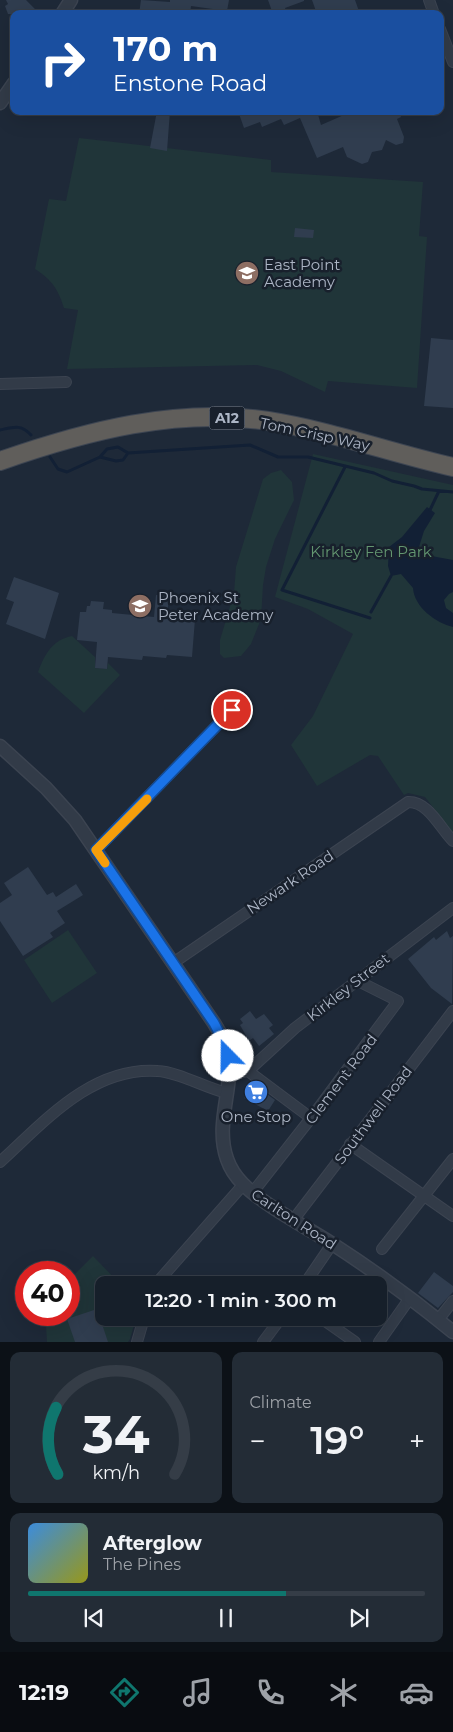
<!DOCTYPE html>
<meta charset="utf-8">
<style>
body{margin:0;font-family:Montserrat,sans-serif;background:#232c36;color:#f1f3f6;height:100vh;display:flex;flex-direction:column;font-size:19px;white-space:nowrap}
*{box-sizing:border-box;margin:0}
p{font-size:16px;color:#9ea2a8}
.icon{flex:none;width:28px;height:28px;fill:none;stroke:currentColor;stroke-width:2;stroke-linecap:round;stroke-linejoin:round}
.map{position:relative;height:1342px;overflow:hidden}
.sheet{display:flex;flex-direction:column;gap:10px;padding:10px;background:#0c1117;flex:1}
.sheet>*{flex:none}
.guide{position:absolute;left:10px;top:10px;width:434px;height:105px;border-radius:10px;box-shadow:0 5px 20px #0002,0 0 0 1px #353d47;background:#1a4fa0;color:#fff;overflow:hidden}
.speed{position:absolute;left:15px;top:1261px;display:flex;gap:10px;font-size:25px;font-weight:700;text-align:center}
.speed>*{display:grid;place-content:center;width:65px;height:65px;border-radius:50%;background:#161f2a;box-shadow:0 5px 20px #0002,0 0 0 1px #353d47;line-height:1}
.speed .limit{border:8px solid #d22;background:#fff;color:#111}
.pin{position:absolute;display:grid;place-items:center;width:42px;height:42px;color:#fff;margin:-21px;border:2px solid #fff;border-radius:50%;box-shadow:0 1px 5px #0007}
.me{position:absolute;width:55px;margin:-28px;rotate:338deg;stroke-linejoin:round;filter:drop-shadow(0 0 4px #0008)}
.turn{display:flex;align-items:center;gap:18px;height:105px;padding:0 20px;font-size:22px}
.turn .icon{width:65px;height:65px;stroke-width:2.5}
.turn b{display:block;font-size:35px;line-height:42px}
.big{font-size:38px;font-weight:600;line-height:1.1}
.sheet .widget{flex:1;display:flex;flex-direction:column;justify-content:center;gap:8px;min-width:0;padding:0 18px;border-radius:10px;background:#232c36}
.sheet .dial{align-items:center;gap:0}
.dial svg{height:130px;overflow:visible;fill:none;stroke:#353d47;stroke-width:7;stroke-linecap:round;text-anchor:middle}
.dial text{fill:#f1f3f6;stroke:none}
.song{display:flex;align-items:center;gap:15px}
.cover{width:60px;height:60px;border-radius:8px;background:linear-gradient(135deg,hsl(210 70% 55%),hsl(60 70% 35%))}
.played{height:5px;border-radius:2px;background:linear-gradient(90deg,#0f766e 65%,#353d47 65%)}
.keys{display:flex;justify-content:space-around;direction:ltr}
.heat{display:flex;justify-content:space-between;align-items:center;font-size:28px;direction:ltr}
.sheet .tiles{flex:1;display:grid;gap:10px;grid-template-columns:1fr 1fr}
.widget:last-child{grid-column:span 2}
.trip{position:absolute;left:95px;top:1276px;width:292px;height:50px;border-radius:10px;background:#161f2a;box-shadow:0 5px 20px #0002,0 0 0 1px #353d47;font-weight:600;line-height:50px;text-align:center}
.dock{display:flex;height:80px;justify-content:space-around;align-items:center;background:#090c11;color:#9ea2a8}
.dock .icon{width:35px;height:35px}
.dock .on{color:#0f766e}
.dock b{font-size:22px;color:#f1f3f6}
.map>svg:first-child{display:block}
.green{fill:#203539}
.water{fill:#122035}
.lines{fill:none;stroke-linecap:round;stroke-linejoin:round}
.stream{stroke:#122035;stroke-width:3}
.building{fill:#303d4f}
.minor-casing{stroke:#3c4451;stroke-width:12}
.tertiary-casing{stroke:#3c4451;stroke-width:15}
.trunk-casing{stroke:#3d4552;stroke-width:20}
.minor{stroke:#323b48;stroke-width:10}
.tertiary{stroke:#323b48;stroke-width:12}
.trunk{stroke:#605e5b;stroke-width:18}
.route-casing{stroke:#114b97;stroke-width:12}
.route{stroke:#1a73e8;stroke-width:9}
.slow{stroke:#f59e0b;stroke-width:9}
.labels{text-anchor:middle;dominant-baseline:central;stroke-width:5;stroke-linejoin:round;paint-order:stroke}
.shield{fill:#18202c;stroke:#808897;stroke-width:1}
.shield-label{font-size:14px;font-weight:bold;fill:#acb5c5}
.poi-label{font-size:15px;fill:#acb5c5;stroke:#18202c;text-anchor:start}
.street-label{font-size:15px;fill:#acb5c5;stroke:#18202c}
.park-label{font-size:15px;fill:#639670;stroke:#18202c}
</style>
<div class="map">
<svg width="453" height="1342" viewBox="0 0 453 1342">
<rect width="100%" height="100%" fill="#1e2938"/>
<path class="green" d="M79 138 271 160V172L423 182 419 236 427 237 417 388 328 381 325 392 281 371 257 365 67 369 78 310 64 308C58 289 52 280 35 269L49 199 66 201Z
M313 454 453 485V833L425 797 408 793 404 795 378 756 370 755 317 786 291 745 313 716 353 634 308 609 275 597Z
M281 470 292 482 294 500 275 539 266 567 263 585 261 619 251 644 241 656 224 658 220 654V640L234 593 236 567 263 479 271 473Z
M72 636 95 657V668L107 669 108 663 120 675 84 713 38 672C45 654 52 640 72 636Z
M68 930 97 973 52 1003 24 960Z
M93 1256 121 1285H104V1318H136L130 1339 128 1342H47L46 1326 33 1315H69V1280Z"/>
<path class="water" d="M427 507 435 513 424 531 419 547 426 555 453 560V592L449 594 444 600 446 608 453 613V627C436 623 414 607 413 588L401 574 391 576 388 566 389 547 402 537Z"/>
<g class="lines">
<path class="stream" d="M0 430C14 427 21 424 31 435
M50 457 58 469 67 472 100 457 116 461 123 460 128 453 250 445 278 457H308L374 473 392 481 414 486 422 489 453 492
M100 457 107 449 118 447 128 453
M345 467 282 590 370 618
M430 510 439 491
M371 612 391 576"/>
</g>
<path class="building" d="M6 0H26L40 14H8L5 6 8 4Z
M141 0 170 2V0H229L227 11 191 6 190 14H139Z
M268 0H304V1L285 8 287 14H273Z
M312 0H355L360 14H317Z
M157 111H170L167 151 150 148Z
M238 111H317L321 125 353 111H399L401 117 397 119 404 137 403 143 396 145 386 140 382 150 372 152 368 162 362 164 347 157 343 147 317 158 300 118 284 125 281 119 262 127 260 122 244 128Z
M295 228 314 230 313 238 294 237Z
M431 338 453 340V408L424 406Z
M14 577 59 593 45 639 6 624 14 602 6 599Z
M156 595 169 596 167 617 195 619 192 657 167 655 166 658 143 656 142 660 108 657 107 669 95 668 97 642 77 640 80 612H86L87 606H90L91 601 104 602 103 609 112 610V613L154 617Z
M28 867 47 895 53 892 56 897 76 884 83 895 57 911 65 923 50 933 53 937 23 956 0 921V903L12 895 4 883Z
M447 931 450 938 453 936 452 1004 431 988 408 959 434 937 436 940Z
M250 1011 256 1019 264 1014 273 1025 269 1028 274 1034 259 1046 253 1038 249 1041 240 1025 243 1023 240 1019Z
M253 1084 275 1100 268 1111 244 1098Z
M434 1272 453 1286V1292L438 1308 418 1293Z
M97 1309 108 1342H75L67 1319Z"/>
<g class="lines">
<g class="minor-casing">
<path id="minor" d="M429 0 434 14
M440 29 453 62
M0 384 66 382
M96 850 232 710
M173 963 408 802C428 801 440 828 453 841
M248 1071 295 1028 453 908
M230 1075 248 1071 311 1118
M350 1144 453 1216
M0 1162C44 1122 92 1066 158 1071 178 1072 206 1088 227 1093
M253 1192 311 1118 398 1001 356 980
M294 1219 453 1011
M382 1249 453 1159
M155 1285 243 1185
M304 1285 332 1244
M321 1318 355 1342
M438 1320 453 1301
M137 1342 144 1318
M263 1342 281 1318
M379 1342 410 1298"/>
</g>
<g class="tertiary-casing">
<path id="tertiary" d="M62 14 71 0
M0 103 14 83
M0 746 46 788 75 820 214 1023C219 1032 226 1041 228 1050 235 1087 214 1122 227 1159 230 1168 236 1177 243 1184 262 1204 306 1227 331 1243 373 1270 414 1300 453 1332"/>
</g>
<g class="trunk-casing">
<path id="trunk" d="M0 461C86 431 177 407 268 421 331 431 391 453 453 467"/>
</g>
<use href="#minor" class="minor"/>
<use href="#tertiary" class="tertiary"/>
<use href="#trunk" class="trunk"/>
</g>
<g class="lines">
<g class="route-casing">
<path id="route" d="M228 1056 227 1048 214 1023 96 850 232 710"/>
</g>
<use href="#route" class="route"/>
<path class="slow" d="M105 863 96 850 147 799"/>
</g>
<defs>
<g id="school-disc" transform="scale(1.25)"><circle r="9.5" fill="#8d6e63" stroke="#18202c"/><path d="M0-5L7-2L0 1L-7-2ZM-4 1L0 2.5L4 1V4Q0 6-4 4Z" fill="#fff"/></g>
<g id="supermarket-disc" transform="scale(1.25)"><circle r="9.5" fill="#3f7fe0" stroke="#18202c"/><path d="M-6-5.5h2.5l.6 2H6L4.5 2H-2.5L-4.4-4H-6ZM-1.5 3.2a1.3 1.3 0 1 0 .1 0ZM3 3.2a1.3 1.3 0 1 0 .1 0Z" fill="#fff"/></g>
</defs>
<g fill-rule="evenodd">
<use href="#school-disc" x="247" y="273"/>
<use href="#school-disc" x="140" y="606"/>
<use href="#supermarket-disc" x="256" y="1092"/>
</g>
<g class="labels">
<rect class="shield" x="209.5" y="406.5" width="35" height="23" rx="4"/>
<g class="shield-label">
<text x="227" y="418">A12</text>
</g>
<g class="poi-label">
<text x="264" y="264">East Point<tspan x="264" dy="17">Academy</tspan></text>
<text x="158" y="597">Phoenix St<tspan x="158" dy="17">Peter Academy</tspan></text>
<text x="256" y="1116" text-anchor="middle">One Stop</text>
</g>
<g class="street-label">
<text transform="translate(315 434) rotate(12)">Tom Crisp Way</text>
<text transform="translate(290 882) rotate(-34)">Newark Road</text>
<text transform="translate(348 987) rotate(-38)">Kirkley Street</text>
<text transform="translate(341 1079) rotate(-53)">Clement Road</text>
<text transform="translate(373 1115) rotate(-53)">Southwell Road</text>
<text transform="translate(294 1219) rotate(33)">Carlton Road</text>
</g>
<g class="park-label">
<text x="371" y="551">Kirkley Fen Park</text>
</g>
</g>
</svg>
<div class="speed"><div class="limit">40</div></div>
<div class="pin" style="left:232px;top:710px;background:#d93025"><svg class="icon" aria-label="arrive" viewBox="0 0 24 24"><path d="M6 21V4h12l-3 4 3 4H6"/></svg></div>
<svg class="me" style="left:228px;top:1056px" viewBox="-20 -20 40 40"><circle r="19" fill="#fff"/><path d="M0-13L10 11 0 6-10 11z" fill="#1a73e8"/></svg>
<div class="trip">12:20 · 1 min · 300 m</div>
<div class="guide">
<div class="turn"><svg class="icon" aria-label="right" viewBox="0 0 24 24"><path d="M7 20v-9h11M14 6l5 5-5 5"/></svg><div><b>170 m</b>Enstone Road</div></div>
</div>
</div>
<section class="sheet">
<div class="tiles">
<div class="widget dial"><svg viewBox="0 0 100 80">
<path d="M14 69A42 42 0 1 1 86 69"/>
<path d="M14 69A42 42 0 0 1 13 28" stroke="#0f766e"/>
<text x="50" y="56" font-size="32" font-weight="700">34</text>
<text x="50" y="72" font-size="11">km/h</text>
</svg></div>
<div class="widget"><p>Climate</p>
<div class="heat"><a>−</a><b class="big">19°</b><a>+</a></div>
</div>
<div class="widget">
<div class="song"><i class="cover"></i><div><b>Afterglow</b><p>The Pines</p></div></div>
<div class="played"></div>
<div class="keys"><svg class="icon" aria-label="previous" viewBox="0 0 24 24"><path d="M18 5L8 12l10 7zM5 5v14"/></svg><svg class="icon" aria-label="pause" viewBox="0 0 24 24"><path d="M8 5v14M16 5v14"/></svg><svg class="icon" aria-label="next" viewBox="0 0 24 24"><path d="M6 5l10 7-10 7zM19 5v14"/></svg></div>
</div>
</div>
</section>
<nav class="dock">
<b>12:19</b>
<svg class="icon on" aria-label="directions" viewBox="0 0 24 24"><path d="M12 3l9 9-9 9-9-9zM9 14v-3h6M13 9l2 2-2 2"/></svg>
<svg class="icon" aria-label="music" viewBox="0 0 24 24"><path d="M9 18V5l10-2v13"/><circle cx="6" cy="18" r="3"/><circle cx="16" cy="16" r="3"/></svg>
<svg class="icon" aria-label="phone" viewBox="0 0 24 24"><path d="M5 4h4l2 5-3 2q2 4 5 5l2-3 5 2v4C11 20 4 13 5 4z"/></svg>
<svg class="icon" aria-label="climate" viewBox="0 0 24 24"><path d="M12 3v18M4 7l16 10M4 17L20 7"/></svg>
<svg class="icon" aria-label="car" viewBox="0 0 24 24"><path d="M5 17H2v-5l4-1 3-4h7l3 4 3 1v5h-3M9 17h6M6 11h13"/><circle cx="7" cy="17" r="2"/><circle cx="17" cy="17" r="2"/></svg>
</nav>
